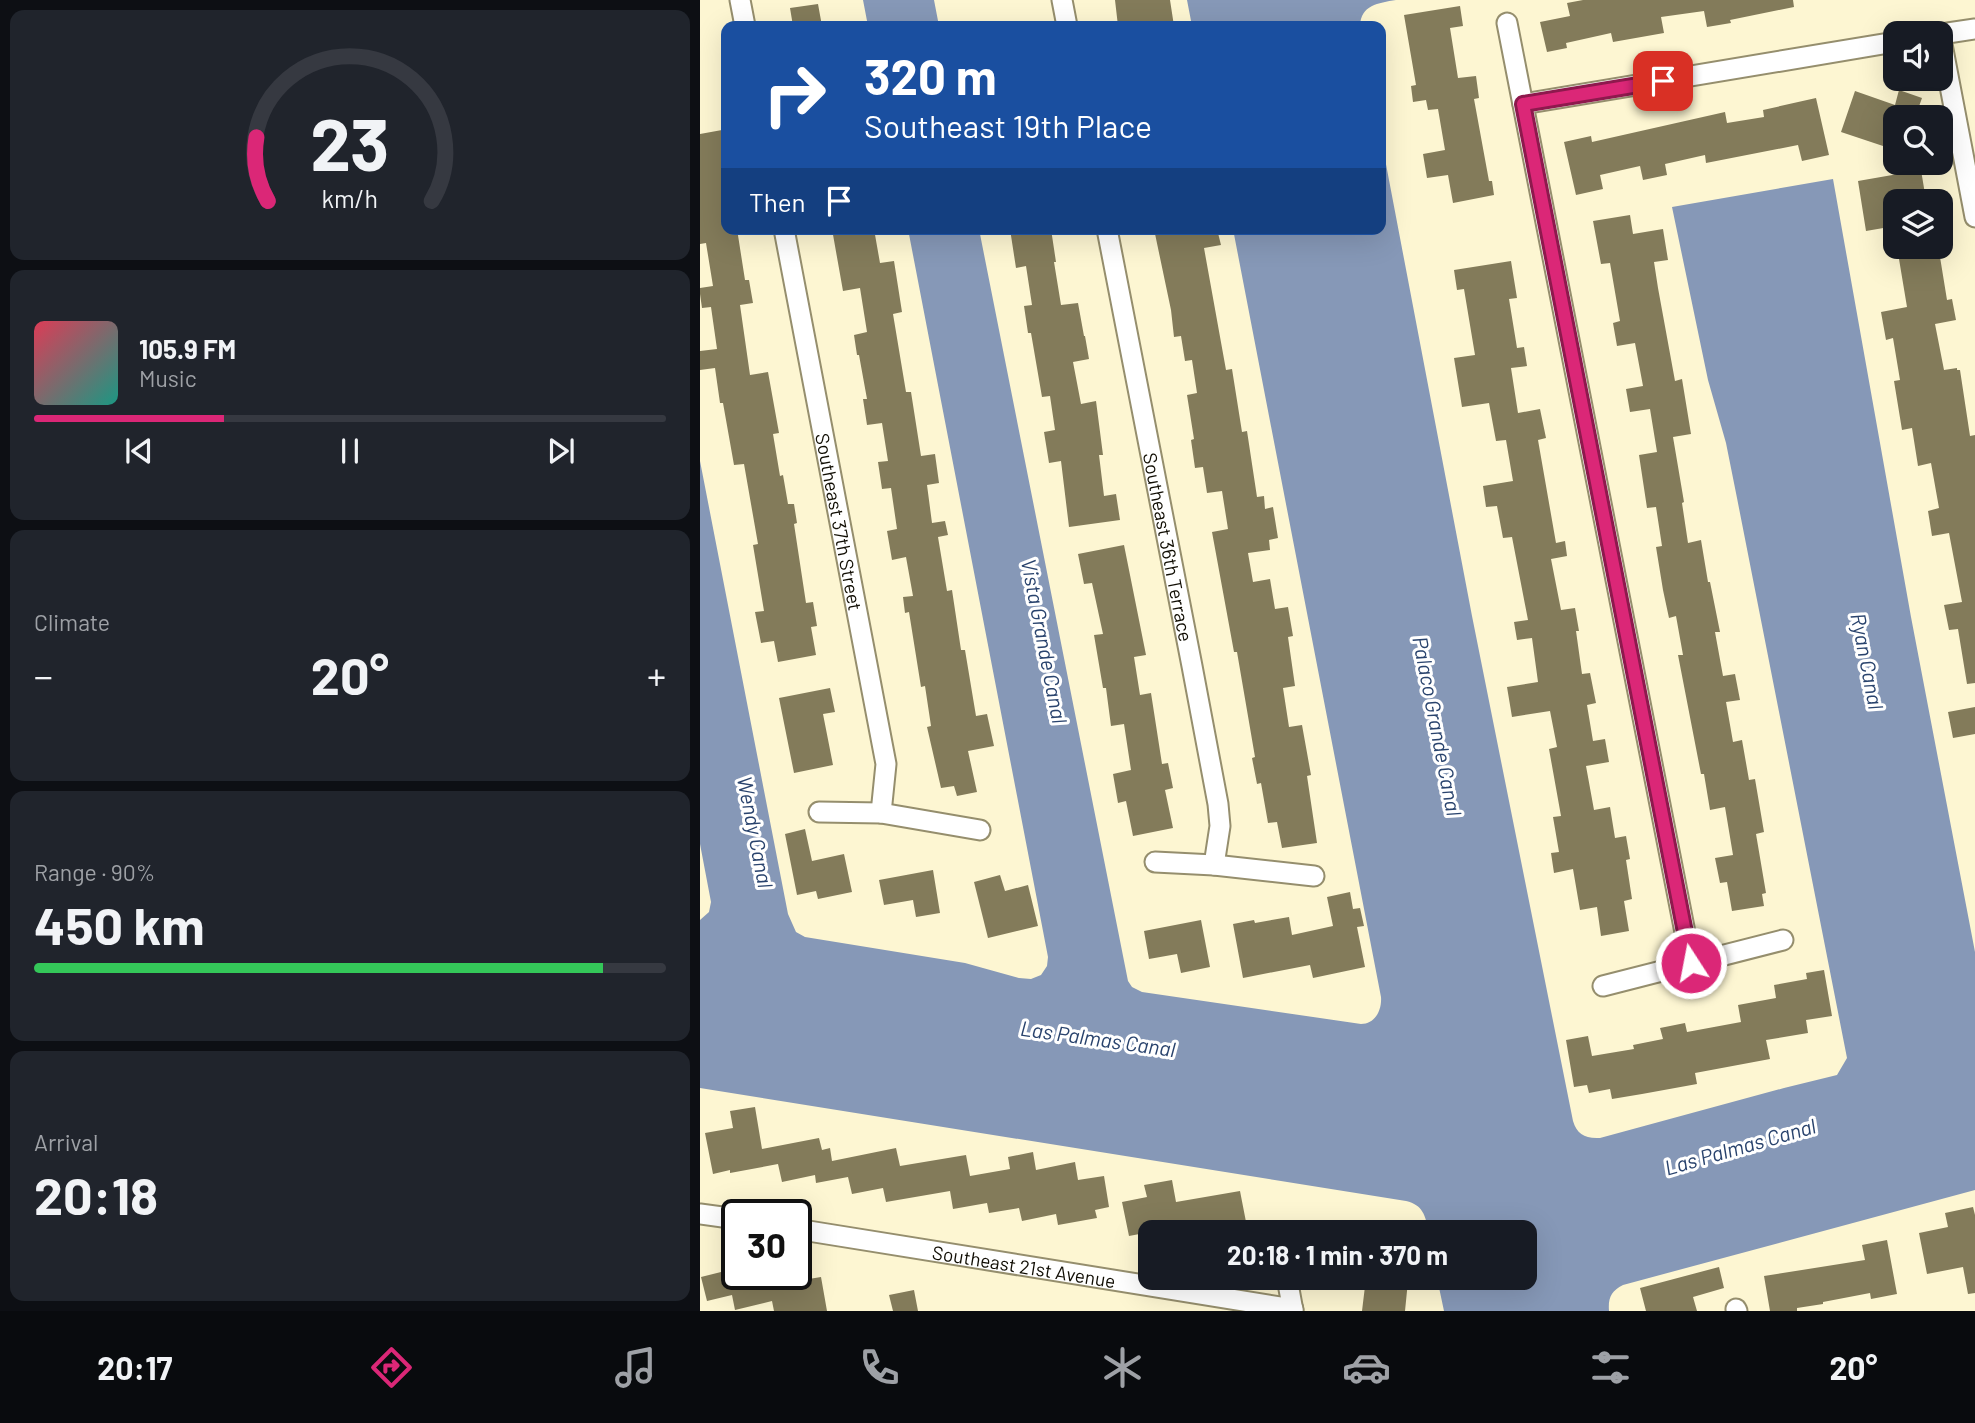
<!DOCTYPE html>
<meta charset="utf-8">
<style>
body{margin:0;font-family:Barlow,sans-serif;background:#20242c;color:#f1f3f6;height:100vh;display:flex;flex-direction:column;font-size:26px;white-space:nowrap}
*{box-sizing:border-box;margin:0}
p{font-size:23px;color:#9ea1a6}
.icon{flex:none;width:38px;height:38px;fill:none;stroke:currentColor;stroke-width:2;stroke-linecap:round;stroke-linejoin:round}
.map{position:relative;flex:1;overflow:hidden}
.drawer{display:flex;flex-direction:column;gap:10px;padding:10px;background:#0d0f14;width:700px}
.drawer>*{flex:none}
.top-card{position:absolute;left:21px;top:21px;width:665px;height:214px;border-radius:14px;box-shadow:0 7px 28px #0002;background:#1a4fa0;color:#fff;overflow:hidden}
.tools{position:absolute;left:1183px;top:21px;display:grid;gap:14px}
.tools a{display:grid;place-items:center;width:70px;height:70px;border-radius:14px;background:#171b24;box-shadow:0 7px 28px #0002;font-size:35px}
.speed{position:absolute;left:21px;top:1199px;display:flex;gap:14px;font-size:35px;font-weight:700;text-align:center}
.speed>*{display:grid;place-content:center;width:91px;height:91px;border-radius:50%;background:#171b24;box-shadow:0 7px 28px #0002;line-height:1}
.speed .limit{border:4px solid #111;border-radius:10px;background:#fff;color:#111}
.pin{position:absolute;display:grid;place-items:center;width:60px;height:60px;color:#fff;margin:-30px;border-radius:14px;box-shadow:0 4px 10px #0006}
.me{position:absolute;width:77px;margin:-38px;rotate:349deg;stroke-linejoin:round;filter:drop-shadow(0 0 5px #0008)}
.turn{display:flex;align-items:center;gap:24px;height:147px;padding:0 28px;font-size:32px}
.turn .icon{width:91px;height:91px;stroke-width:2.5}
.turn b{display:block;font-size:49px;line-height:60px}
.then{display:flex;align-items:center;height:66px;padding:0 28px;background:#0003;gap:14px;font-size:26px}
.big{font-size:52px;font-weight:700;line-height:1.1}
.drawer .card{flex:1;display:flex;flex-direction:column;justify-content:center;gap:10px;min-width:0;padding:0 24px;border-radius:14px;background:#20242c}
.drawer .dial{align-items:center;gap:0}
.dial svg{height:182px;overflow:visible;fill:none;stroke:#363941;stroke-width:7;stroke-linecap:round;text-anchor:middle}
.dial text{fill:#f1f3f6;stroke:none}
.song{display:flex;align-items:center;gap:21px}
.cover{width:84px;height:84px;border-radius:10px;background:linear-gradient(135deg,hsl(350 70% 55%),hsl(170 70% 35%))}
.played{height:7px;border-radius:4px;background:linear-gradient(90deg,#db2777 30%,#363941 30%)}
.keys{display:flex;justify-content:space-around;direction:ltr}
.heat{display:flex;justify-content:space-between;align-items:center;font-size:38px;direction:ltr}
.charge{height:10px;border-radius:5px;background:linear-gradient(90deg,#34c759 90%,#363941 0)}
.trip{position:absolute;left:438px;top:1220px;width:399px;height:70px;border-radius:14px;background:#171b24;box-shadow:0 7px 28px #0002;font-weight:700;line-height:70px;text-align:center}
.tabs{display:flex;height:112px;justify-content:space-around;align-items:center;background:#090b0e;color:#9ea1a6}
.tabs .icon{width:49px;height:49px}
.tabs .on{color:#db2777}
.tabs b{font-size:32px;color:#f1f3f6}
main{display:flex;flex:1;min-height:0}
.map>svg:first-child{display:block}
.water{fill:#8698b7}
.building{fill:#837b5a}
.lines{fill:none;stroke-linecap:round;stroke-linejoin:round}
.minor-casing{stroke:#958e6d;stroke-width:23}
.minor{stroke:#fff;stroke-width:19}
.route-casing{stroke:#8e194d;stroke-width:18}
.route{stroke:#db2777;stroke-width:12}
.labels{text-anchor:middle;dominant-baseline:central;stroke-width:6;stroke-linejoin:round;paint-order:stroke}
.street-label{font-size:19px;fill:#100d03;stroke:#fff}
.water-label{font-size:21px;font-style:italic;fill:#29436d;stroke:#fff}
</style>
<main>
<section class="drawer">
<div class="card dial"><svg viewBox="0 0 100 80">
<path d="M14 69A42 42 0 1 1 86 69"/>
<path d="M14 69A42 42 0 0 1 9 41" stroke="#db2777"/>
<text x="50" y="56" font-size="32" font-weight="700">23</text>
<text x="50" y="72" font-size="11">km/h</text>
</svg></div>
<div class="card">
<div class="song"><i class="cover"></i><div><b>105.9 FM</b><p>Music</p></div></div>
<div class="played"></div>
<div class="keys"><svg class="icon" aria-label="previous" viewBox="0 0 24 24"><path d="M18 5L8 12l10 7zM5 5v14"/></svg><svg class="icon" aria-label="pause" viewBox="0 0 24 24"><path d="M8 5v14M16 5v14"/></svg><svg class="icon" aria-label="next" viewBox="0 0 24 24"><path d="M6 5l10 7-10 7zM19 5v14"/></svg></div>
</div>
<div class="card"><p>Climate</p>
<div class="heat"><a>−</a><b class="big">20°</b><a>+</a></div>
</div>
<div class="card"><p>Range · 90%</p><b class="big">450 km</b><div class="charge"></div></div>
<div class="card"><p>Arrival</p><b class="big">20:18</b></div>
</section>
<div class="map">
<svg width="1275" height="1311" viewBox="0 0 1275 1311">
<rect width="100%" height="100%" fill="#fdf6d2"/>
<path class="water" d="M163 0H234L239 26H168Z
M487 0H696C678 3 661 5 660 26H492Z
M681 138 772 616 873 1121C877 1134 885 1139 900 1138L1084 1088 1137 1075 1147 1058 1037 498 1026 443 1008 380 972 207 1133 179 1211 617 1275 952V1190L923 1285C911 1291 908 1298 909 1311H744L737 1278H824V1232H729C725 1215 723 1205 706 1201L0 1088V920L9 912 11 902 0 844V461L88 914 96 932 105 937 265 963 319 978 331 979 341 975 347 966 348 957 208 229H279L428 981 432 987 442 992 661 1024C675 1024 682 1010 681 997L533 229H681Z"/>
<path class="building" d="M415 0H470L474 26H418Z
M883 0H1093L1094 7 1030 20 1031 23 1007 27 1004 11 961 17 964 33 913 42 911 33 866 43 867 48 847 52 840 22 870 16 867 3Z
M118 4 122 26H93L90 8Z
M760 6 763 26 750 28 758 78 776 76 779 98 774 99 789 181H792L794 195 753 203 748 175 727 178 723 154 745 150 738 109 728 110 726 100 713 102 711 86 716 85 704 15Z
M1199 90 1222 98 1217 112 1224 114V117H1195V150L1141 132 1155 91 1195 105Z
M1116 98 1129 155 1102 161 1098 145 1006 163 1005 155 965 164 967 175 943 180 940 166 900 175 903 189 876 195 864 142 891 136 892 142 1025 112 1027 123 1064 117 1063 110Z
M22 130 26 154V229H37L45 280H49L53 303 40 305 50 375 68 372 79 433 73 434 80 476 83 475 88 504H94L97 523 94 524 106 603 113 602 117 626 111 627 116 655 78 662 74 641 61 643 55 612 64 611 53 545 58 544 44 464 34 465 23 403H20L15 368 0 370V351L17 349 11 307 2 308 0 294V288L13 286 6 243 0 244V134Z
M1221 170 1225 194 1215 196 1216 201H1195V226L1166 231 1158 181Z
M930 215 933 234 963 229 968 260 954 262 958 288 975 381 982 379 991 434 973 437 984 502 982 503 988 543 1001 540 1008 582H1010L1020 632H1015L1023 676 1035 674 1040 700 1026 702 1033 742 1042 740 1049 780 1055 779 1064 832 1056 834 1066 893 1062 894 1064 906 1032 911 1027 882 1020 883 1015 858 1033 855 1025 807 1010 810 1004 774H1001L978 655H983L976 616 969 618 963 590 956 547 962 546 956 507 947 508 939 455 957 452 950 409 930 412 926 389 943 386 935 343 917 346 913 323 920 321 910 263 901 264 893 221Z
M132 229H174L180 263 194 261 202 312 193 314 206 392H211L221 456 235 454 239 483 227 485 232 523 245 521 248 535 238 537 247 591 252 590 261 650H265L276 716 287 714 294 746 268 751 277 792 257 796 254 786 241 788 227 727 231 726 225 686 221 687 209 612 205 613 203 597 213 596 206 557 192 560 187 531 197 529 191 488 182 489 178 462 188 461 182 423 167 425 163 399H167L159 355H157L154 335 167 332 160 288 143 291Z
M310 229H351L356 262H354L361 305 378 303 384 336H385L389 359 373 362 381 404 396 401 403 455H399L404 496 416 494 420 520 369 527 361 461 349 463 344 432 355 430 350 396 342 397 331 333H328L324 306 332 305 326 266 316 268Z
M454 229H517L521 245 504 248 526 370 532 369 542 432 547 431 557 497 564 496 565 509 573 507 578 538 569 540 570 550 548 553 553 582 570 579 575 609 588 607 593 636 588 637 595 686 583 688 589 727 602 725 611 775 607 776 617 843 582 848 577 822 568 823 561 783 557 784 552 758 555 757 537 652H534L512 532 528 529 522 491 507 493 503 467 495 468 491 440 494 439 487 395 497 393 492 360 485 361 481 336 474 337 471 310Z
M1197 247H1226L1228 259 1240 257 1247 300 1252 299 1256 320 1235 324 1244 370 1257 368V370H1260L1270 436 1275 435V683L1267 684 1258 629 1249 630 1244 605 1262 602 1249 533 1232 536 1228 511 1239 508 1231 463 1218 466 1212 428 1202 430 1194 381 1200 380 1193 338 1186 340 1181 312 1207 307Z
M811 261 817 298 809 299 817 348 824 347 827 366 811 368 818 413 840 409 846 438 838 440 856 543 865 541 867 556 851 559 861 610 875 608 879 631H876L882 674 890 673 896 703 887 705 893 741 905 739 909 762 886 766 894 810 910 807 915 838 926 836 930 859 926 860 932 899 924 901 929 931 901 936 897 907 880 910 873 869 854 873 851 853 859 852 853 817 861 816 849 749 857 747 850 711 812 717 807 687 838 682 832 638 817 640 814 622 828 620 812 537 803 538 797 506 786 507 783 486 813 481 806 440 796 441 789 403 762 407 754 358 775 355 764 289 757 290 754 270Z
M424 545 446 655 434 657 440 695 451 693 462 764 468 763 473 788 465 790 473 828 433 836 426 801 418 803 413 774 431 770 424 724 411 726 406 688H403L394 635 403 634 392 583 384 584 378 554Z
M130 688 135 712 123 714 133 765 94 773 79 698Z
M1275 707V734L1253 738 1248 712Z
M105 829 112 861 144 854 152 892 118 899 116 891 97 895 85 834Z
M233 870 240 913 216 917 213 900 184 905 179 880Z
M300 875 305 891 328 885 338 926 288 938 274 882Z
M650 892 653 909 660 908 664 926 657 927 665 967 613 978 610 965 543 978 533 924 554 920 555 923 589 917 592 935 633 926 627 897Z
M501 920 510 967 481 973 477 954 449 959 444 931Z
M1124 970 1132 1016 1106 1020 1108 1033 1066 1040 1070 1059 995 1073 997 1084 942 1094 912 1099 910 1089 889 1093 887 1085 874 1087 866 1040 888 1036 892 1056 934 1049 933 1045 963 1039 960 1028 985 1023 987 1032 1041 1022 1038 1005 1076 998 1074 985 1107 979 1106 973Z
M55 1107 62 1149 119 1138 122 1150 130 1148 132 1161 196 1148 200 1166 266 1155 270 1176 310 1169 308 1157 333 1152 336 1170 375 1162 378 1180 404 1176 409 1207 395 1210 397 1218 358 1225 356 1214 322 1221 319 1208 289 1213 287 1203 253 1209 250 1191 186 1202 183 1188 152 1194 148 1177 116 1183 115 1175 82 1182 78 1164 30 1173V1170L13 1174 5 1133 33 1128 30 1111Z
M472 1180 476 1202 540 1191 547 1227 520 1232H450L429 1236 422 1202 447 1197 444 1185Z
M1273 1207 1275 1215V1293L1268 1294 1263 1267 1227 1274 1219 1233 1248 1227 1245 1213Z
M1187 1240 1197 1294 1171 1299 1170 1293 1123 1302V1304L1097 1308V1311H1070L1064 1276 1165 1260 1162 1245Z
M1019 1267 1024 1288 993 1297 997 1311H946L940 1288Z
M37 1268V1274H52L55 1288 121 1277 127 1311H74L72 1301 35 1310 32 1295 7 1301 1 1277Z
M666 1278 708 1281 705 1311H662Z
M214 1290 218 1311H193L189 1295Z"/>
<g class="lines">
<g class="minor-casing">
<g id="minor">
<path d="M40 0 45 26"/>
<path d="M362 0 367 26"/>
<path d="M807 23 991 963"/>
<path d="M1241 34 1275 29"/>
<path d="M1241 39 1275 217"/>
<path d="M823 104 1195 42"/>
<path id="s1" d="M84 229 186 764 181 813"/>
<path id="s2" d="M407 229 492 666 518 804 520 826 514 865"/>
<path d="M119 812 181 813 280 830"/>
<path d="M455 862 514 865 614 876"/>
<path d="M903 986 1083 940"/>
<path d="M0 1214 37 1219"/>
<path id="s3" d="M96 1229 593 1309"/>
<path d="M587 1278 593 1311"/>
<path d="M1036 1309 1037 1311"/>
</g>
</g>
<use href="#minor" class="minor"/>
</g>
<g class="lines">
<g class="route-casing">
<path id="route" d="M963 81 823 104 991 963"/>
</g>
<use href="#route" class="route"/>
</g>
<g class="labels">
<g class="street-label">
<text stroke="none"><textPath href="#s1" startOffset="298">Southeast 37th Street</textPath></text>
<text stroke="none"><textPath href="#s2" startOffset="324">Southeast 36th Terrace</textPath></text>
<text stroke="none"><textPath href="#s3" startOffset="231">Southeast 21st Avenue</textPath></text>
</g>
<g class="water-label">
<text transform="translate(345 641) rotate(79)">Vista Grande Canal</text>
<text transform="translate(1168 661) rotate(79)">Ryan Canal</text>
<text transform="translate(738 726) rotate(79)">Palaco Grande Canal</text>
<text transform="translate(56 832) rotate(79)">Wendy Canal</text>
<text transform="translate(398 1038) rotate(8)">Las Palmas Canal</text>
<text transform="translate(1040 1146) rotate(-16)">Las Palmas Canal</text>
</g>
</g>
</svg>
<div class="tools">
<a><svg class="icon" aria-label="sound" viewBox="0 0 24 24"><path d="M4 9h4l5-4v14l-5-4H4zM17 9q2 3 0 6"/></svg></a>
<a><svg class="icon" aria-label="search" viewBox="0 0 24 24"><circle cx="10" cy="10" r="6"/><path d="M15 15l6 6"/></svg></a>
<a><svg class="icon" aria-label="layers" viewBox="0 0 24 24"><path d="M12 4l9 5-9 5-9-5zM3 14l9 5 9-5"/></svg></a>
</div>
<div class="speed"><div class="limit">30</div></div>
<div class="pin" style="left:963px;top:81px;background:#d93025"><svg class="icon" aria-label="arrive" viewBox="0 0 24 24"><path d="M6 21V4h12l-3 4 3 4H6"/></svg></div>
<svg class="me" style="left:991px;top:963px" viewBox="-20 -20 40 40"><circle r="17" fill="#db2777" stroke="#fff" stroke-width="3"/><path d="M0-11L8 9 0 5-8 9z" fill="#fff"/></svg>
<div class="trip">20:18 · 1 min · 370 m</div>
<div class="top-card">
<div class="turn"><svg class="icon" aria-label="right" viewBox="0 0 24 24"><path d="M7 20v-9h11M14 6l5 5-5 5"/></svg><div><b>320 m</b>Southeast 19th Place</div></div>
<div class="then">Then<svg class="icon" aria-label="arrive" viewBox="0 0 24 24"><path d="M6 21V4h12l-3 4 3 4H6"/></svg></div>
</div>
</div>
</main>
<nav class="tabs">
<b>20:17</b>
<svg class="icon on" aria-label="directions" viewBox="0 0 24 24"><path d="M12 3l9 9-9 9-9-9zM9 14v-3h6M13 9l2 2-2 2"/></svg>
<svg class="icon" aria-label="music" viewBox="0 0 24 24"><path d="M9 18V5l10-2v13"/><circle cx="6" cy="18" r="3"/><circle cx="16" cy="16" r="3"/></svg>
<svg class="icon" aria-label="phone" viewBox="0 0 24 24"><path d="M5 4h4l2 5-3 2q2 4 5 5l2-3 5 2v4C11 20 4 13 5 4z"/></svg>
<svg class="icon" aria-label="climate" viewBox="0 0 24 24"><path d="M12 3v18M4 7l16 10M4 17L20 7"/></svg>
<svg class="icon" aria-label="car" viewBox="0 0 24 24"><path d="M5 17H2v-5l4-1 3-4h7l3 4 3 1v5h-3M9 17h6M6 11h13"/><circle cx="7" cy="17" r="2"/><circle cx="17" cy="17" r="2"/></svg>
<svg class="icon" aria-label="filters" viewBox="0 0 24 24"><path d="M4 7h16M4 17h16"/><circle cx="9" cy="7" r="2"/><circle cx="15" cy="17" r="2"/></svg>
<b>20°</b>
</nav>
